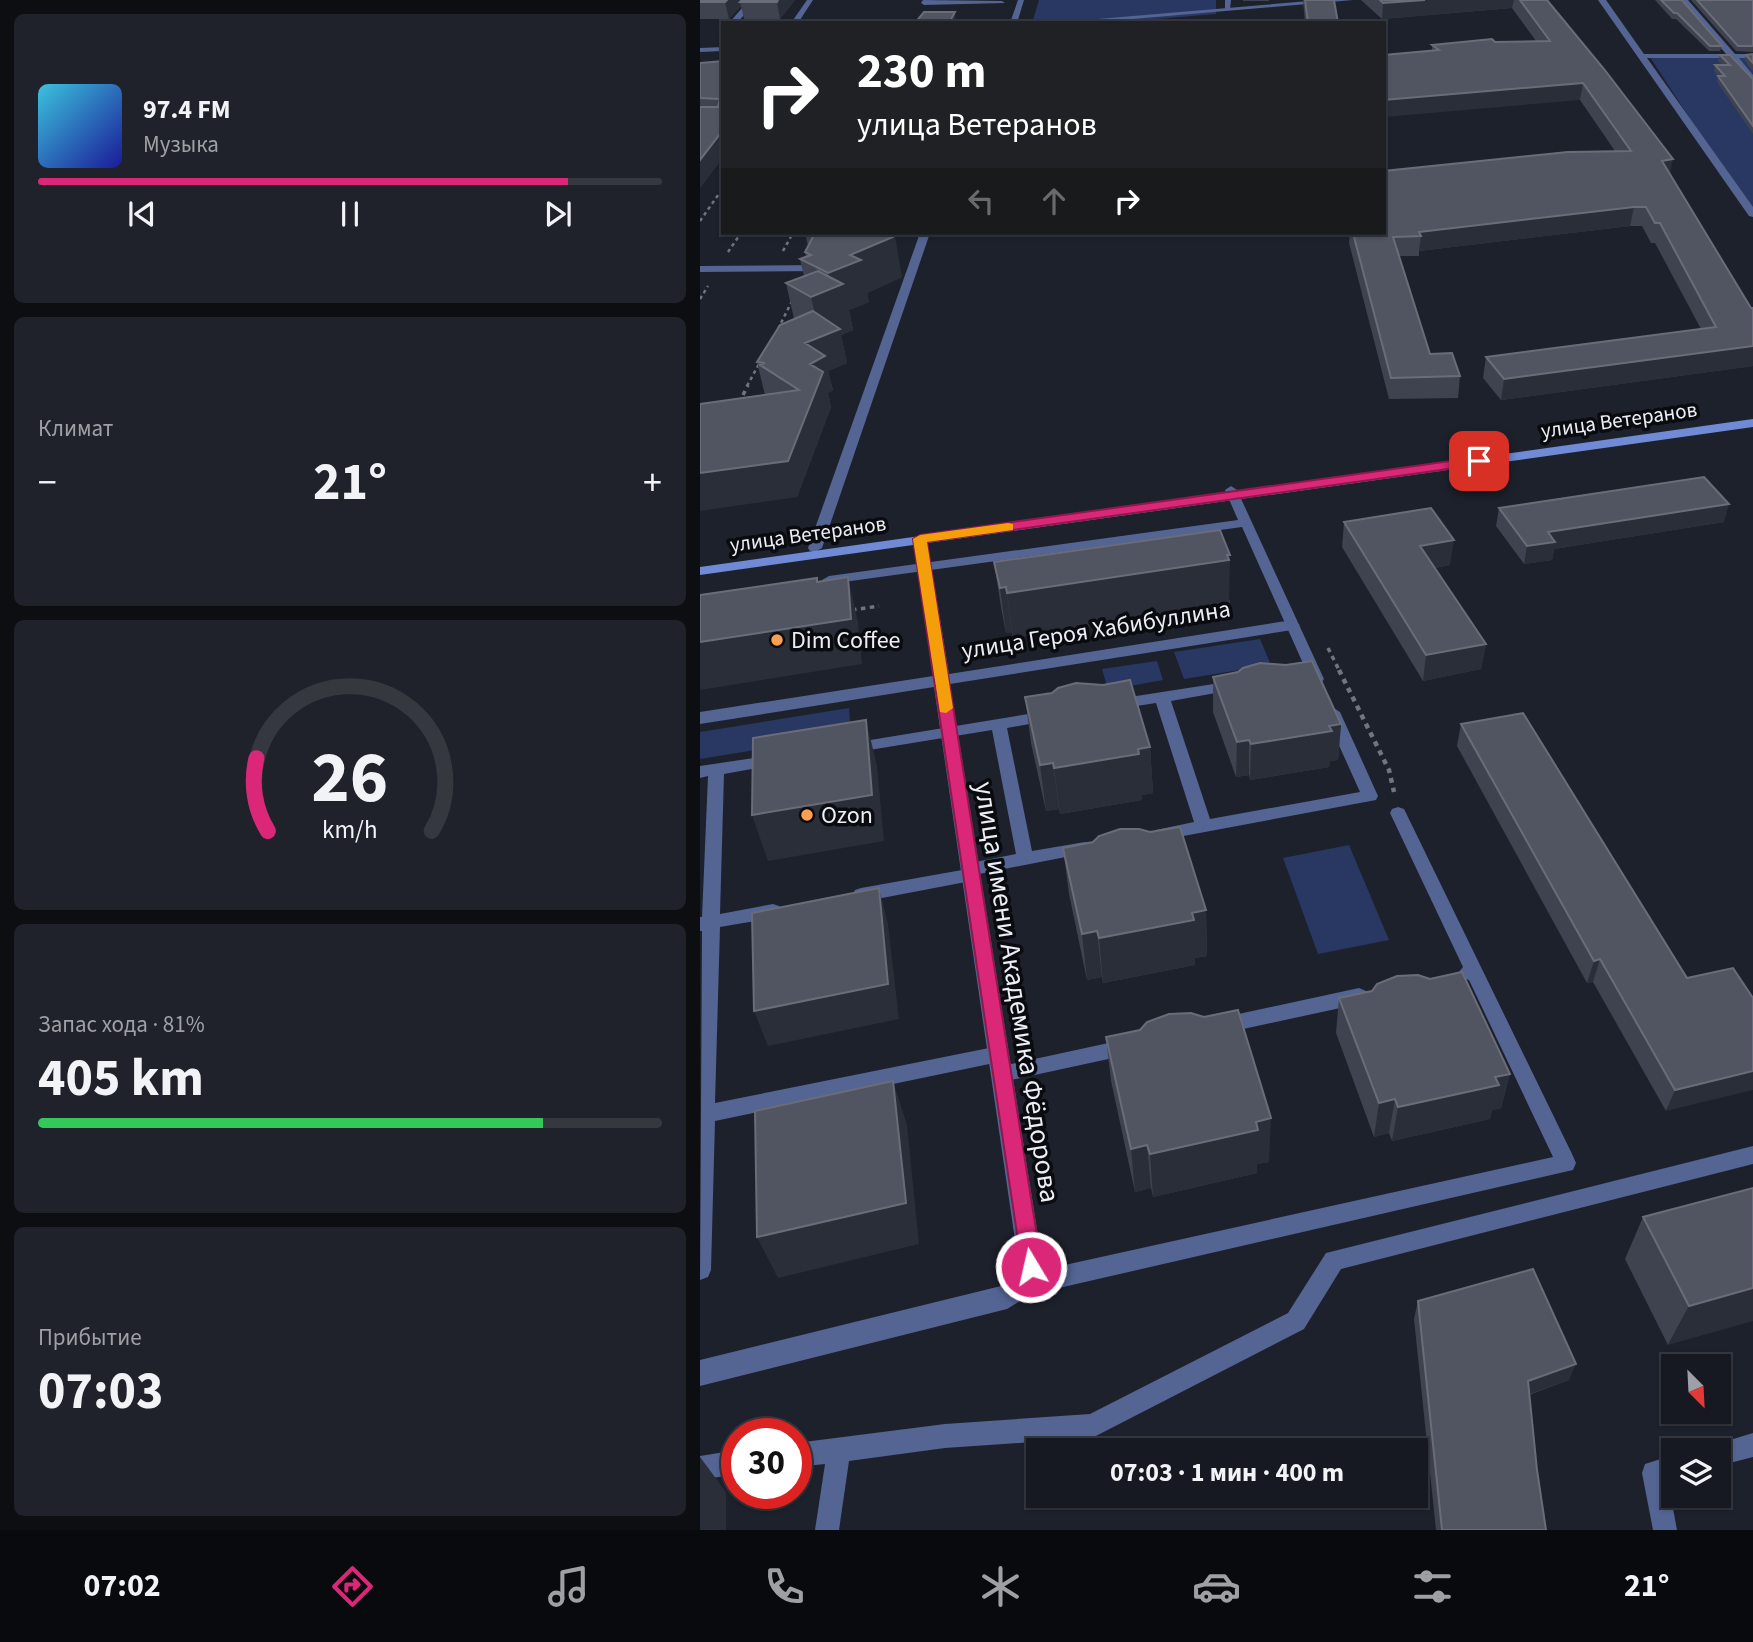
<!DOCTYPE html>
<html lang="ru">
<meta charset="utf-8">
<style>
body{margin:0;font-family:"Source Sans 3",sans-serif;background:#1f222a;color:#f1f3f6;height:100vh;display:flex;flex-direction:column;font-size:26px;white-space:nowrap}
*{box-sizing:border-box;margin:0}
p{font-size:23px;color:#9ea0a5}
.icon{flex:none;width:38px;height:38px;fill:none;stroke:currentColor;stroke-width:2;stroke-linecap:round;stroke-linejoin:round}
.map{position:relative;flex:1;overflow:hidden}
.sheet{display:flex;flex-direction:column;gap:14px;padding:14px;background:#0c0e12;width:700px}
.sheet>*{flex:none}
.banner{position:absolute;left:21px;top:21px;width:665px;height:214px;border-radius:0px;box-shadow:0 2px 5px #0004,0 0 0 2px #35383f;background:#202124;color:#fff;overflow:hidden}
.needle{width:46px;rotate:156deg}
.controls{position:absolute;left:961px;top:1354px;display:grid;gap:14px}
.controls a{display:grid;place-items:center;width:70px;height:70px;border-radius:0px;background:#161921;box-shadow:0 2px 5px #0004,0 0 0 2px #35383f;font-size:35px}
.speed{position:absolute;left:21px;top:1418px;display:flex;gap:14px;font-size:35px;font-weight:700;text-align:center}
.speed>*{display:grid;place-content:center;width:91px;height:91px;border-radius:50%;background:#161921;box-shadow:0 2px 5px #0004,0 0 0 2px #35383f;line-height:1}
.speed .limit{border:10px solid #d22;background:#fff;color:#111}
.pin{position:absolute;display:grid;place-items:center;width:60px;height:60px;color:#fff;margin:-30px;border-radius:14px;box-shadow:0 4px 10px #0006}
.me{position:absolute;width:77px;margin:-38px;rotate:351deg;stroke-linejoin:round;filter:drop-shadow(0 0 5px #0008)}
.turn{display:flex;align-items:center;gap:24px;height:147px;padding:0 21px;font-size:32px}
.turn .icon{width:91px;height:91px;stroke-width:2.5}
.turn b{display:block;font-size:49px;line-height:60px}
.lanes{display:flex;align-items:center;height:66px;padding:0 21px;background:#0003;justify-content:center;gap:35px;direction:ltr}
.lanes .off{opacity:.35}
.big{font-size:52px;font-weight:700;line-height:1.1}
.sheet .widget{flex:1;display:flex;flex-direction:column;justify-content:center;gap:10px;min-width:0;padding:0 24px;border-radius:10px;background:#1f222a}
.sheet .dial{align-items:center;gap:0}
.dial svg{height:182px;overflow:visible;fill:none;stroke:#35383f;stroke-width:7;stroke-linecap:round;text-anchor:middle}
.dial text{fill:#f1f3f6;stroke:none}
.song{display:flex;align-items:center;gap:21px}
.cover{width:84px;height:84px;border-radius:10px;background:linear-gradient(135deg,hsl(190 70% 55%),hsl(240 70% 35%))}
.played{height:7px;border-radius:4px;background:linear-gradient(90deg,#db2777 85%,#35383f 85%)}
.keys{display:flex;justify-content:space-around;direction:ltr}
.heat{display:flex;justify-content:space-between;align-items:center;font-size:38px;direction:ltr}
.charge{height:10px;border-radius:5px;background:linear-gradient(90deg,#34c759 81%,#35383f 0)}
.trip{position:absolute;left:326px;top:1438px;width:402px;height:70px;border-radius:0px;background:#161921;box-shadow:0 2px 5px #0004,0 0 0 2px #35383f;font-weight:700;line-height:70px;text-align:center}
.tab-bar{display:flex;height:112px;justify-content:space-around;align-items:center;background:#090a0d;color:#9ea0a5}
.tab-bar .icon{width:49px;height:49px}
.tab-bar .on{color:#db2777}
.tab-bar b{font-size:32px;color:#f1f3f6}
main{display:flex;flex:1;min-height:0}
.map>svg:first-child{display:block}
.green{fill:#293763}
.lines{fill:none;stroke-linecap:round;stroke-linejoin:round}
.path-far3{stroke:#71757f;stroke-width:2;stroke-dasharray:2.5 2.5;stroke-linecap:butt}
.path-far2{stroke:#71757f;stroke-width:2.5;stroke-dasharray:3.5 3.5;stroke-linecap:butt}
.path-far1{stroke:#71757f;stroke-width:3.5;stroke-dasharray:4.5 4.5;stroke-linecap:butt}
.path{stroke:#71757f;stroke-width:4.5;stroke-dasharray:5 5;stroke-linecap:butt}
.lane{fill:#546493;fill-rule:evenodd}
.street{fill:#546493;fill-rule:evenodd}
.secondary{fill:#708ad5;fill-rule:evenodd}
.wall{fill:#3f434f}
.shaded-wall{fill:#2a2e39}
.building{fill:#515561;stroke:#6a6d78;stroke-width:2}
.route{fill:#db2777;stroke:#8e194d;stroke-width:2}
.slow{fill:#f59e0b}
.poi-dot{fill:#fa9f4f;stroke:#090b0f;stroke-width:2.5}
.labels{text-anchor:middle;dominant-baseline:central;stroke-width:7;stroke-linejoin:round;paint-order:stroke}
.far-street-label{font-size:21px;fill:#ebeef6;stroke:#090b0f}
.street-label{font-size:24px;fill:#ebeef6;stroke:#090b0f}
.poi-label{font-size:24px;fill:#ebeef6;stroke:#090b0f;text-anchor:start}
.near-street-label{font-size:28px;fill:#ebeef6;stroke:#090b0f}
</style>
<main>
<section class="sheet">
<div class="widget">
<div class="song"><i class="cover"></i><div><b>97.4 FM</b><p>Музыка</p></div></div>
<div class="played"></div>
<div class="keys"><svg class="icon" aria-label="previous" viewBox="0 0 24 24"><path d="M18 5L8 12l10 7zM5 5v14"/></svg><svg class="icon" aria-label="pause" viewBox="0 0 24 24"><path d="M8 5v14M16 5v14"/></svg><svg class="icon" aria-label="next" viewBox="0 0 24 24"><path d="M6 5l10 7-10 7zM19 5v14"/></svg></div>
</div>
<div class="widget"><p>Климат</p>
<div class="heat"><a>−</a><b class="big">21°</b><a>+</a></div>
</div>
<div class="widget dial"><svg viewBox="0 0 100 80">
<path d="M14 69A42 42 0 1 1 86 69"/>
<path d="M14 69A42 42 0 0 1 9 37" stroke="#db2777"/>
<text x="50" y="56" font-size="32" font-weight="700">26</text>
<text x="50" y="72" font-size="11">km/h</text>
</svg></div>
<div class="widget"><p>Запас хода · 81%</p><b class="big">405 km</b><div class="charge"></div></div>
<div class="widget"><p>Прибытие</p><b class="big">07:03</b></div>
</section>
<div class="map">
<svg width="1053" height="1530" viewBox="0 0 1053 1530">
<rect width="100%" height="100%" fill="#1d212c"/>
<path class="green" d="M339 0H516V14L408 23H332Z
M1053 56V216L950 57Z
M560 639 571 665 484 679 474 652Z
M457 661 463 680 408 690 402 669Z
M149 708 151 734 0 759V732Z
M649 845 689 940 618 954 583 858Z"/>
<g class="lines">
<path class="path-far3" d="M57 22H80"/>
<path class="path-far2" d="M0 221 23 188
M83 251 93 233
M28 252 41 233
M0 299 8 286
M78 329 93 299
M47 386 59 364"/>
<path class="path-far1" d="M39 403 48 385
M152 610 179 606
M628 648 640 672"/>
<path class="path" d="M639 670 689 770 694 792"/>
<path class="lane" d="M107 0H113L98 23H91Z
M223 0 302 1 305 3 224 5 221 3Z
M318 0H324L317 23H310Z
M525 0H531L530 10 525 9Z
M220 233H230L122 548 115 552 110 551 108 548Z
M0 266 122 265 127 268 122 271 0 272Z
M531 486 537 490 624 679 622 682 617 684 610 679 542 527 129 584 122 580 129 576 538 520 525 490Z
M533 681 538 683 540 686 538 689 471 701 510 819 660 792 624 712 632 707 640 712 678 796 676 800 462 840 456 838 454 834 456 830 494 822 456 703 417 709 409 704 417 699Z
M347 711 355 716 352 720 307 728 332 851 385 842 391 844 393 848 391 852 279 874 277 880 271 881 161 902 155 900 152 895 155 890 161 888 262 870 264 864 270 863 316 854 292 730 151 753 146 752 143 748 146 744Z
M74 755 80 756 82 760 80 764 24 774 20 914 73 904 79 906 82 911 79 916 73 918 20 927 15 1103 299 1046 306 1048 309 1054 306 1060 299 1062 15 1121 11 1270 8 1277 0 1280 2 931H0V917H2L8 776 0 778V766Z
M698 807 704 809 706 813 873 1156 876 1163 873 1170 324 1296 316 1293 313 1285 316 1277 324 1274 853 1157 769 980 761 978 758 973 763 967 690 813 692 809Z
M659 988 666 991 668 996 666 1001 659 1004 520 1034 513 1032 511 1026 513 1020 520 1018Z
M427 1039 434 1041 437 1047 434 1053 427 1055 302 1082 295 1080 292 1074 295 1068 302 1066Z
M1053 1146V1164L641 1269 604 1329 392 1438 245 1448 149 1461 139 1530H115L125 1464 96 1467V1443L245 1424 390 1414 588 1313 626 1253Z
M1053 1433V1457L1018 1466V1451H1007L1010 1446Z
M37 1450V1474L0 1480V1456Z
M973 1455V1479L968 1481 977 1530H953L942 1473 945 1464Z"/>
<path class="street" d="M49 0H57L37 23H29Z
M621 0H653L386 23H350Z
M898 0H906L944 54H1026L980 0H988L1035 54H1053V58H1039L1053 75V83L1030 58H947L1053 207V217L1049 216Z
M23 47V51L0 52V48Z
M220 535 227 539 249 674 592 620 600 625 592 630 250 684 343 1267 333 1293 307 1309 0 1386V1360L301 1286 315 1277 319 1267 234 687 0 724V712L233 676 213 539Z"/>
<path class="secondary" d="M1053 419V427L0 575V567Z"/>
</g>
<path class="wall" d="M0 0H95L80 19H44L41 6 29 19H0Z
M543 0H569V1H543Z
M603 0H634L638 23H605Z
M661 0H847L970 174 1053 366 801 400 783 378 786 357 1001 329 955 243H951L942 226H930L719 251V256H699L730 354 760 376 758 398 689 399 649 243 650 233H684L915 151 880 100 732 51V45L836 41 812 8 682 19Z
M955 0H982L1022 46 1020 51H1009L976 19H972Z
M991 0H1053V52L1036 51Z
M1053 54V71L1045 61 1046 55Z
M1020 55 1053 79V134L1017 82 1018 76 1014 71 1015 65H1023L1018 61Z
M23 61V157L0 188V63Z
M105 233H169L167 236 202 277 167 293 169 302 149 310 153 330 141 335 147 363 128 371 133 390 128 393 131 407 97 497 65 395 57 362 94 319 86 283 104 276 100 259 106 257 105 252 108 246Z
M799 508 1024 522 854 549 852 560 824 564 796 526Z
M644 522 750 565 735 568 786 644 781 669 723 681 642 547Z
M294 562 530 600 529 605 313 638 312 633H306L301 607Z
M513 677 641 724 638 760 630 761 629 767 550 780 549 775 536 777 513 712Z
M325 697 450 747 453 793 442 795V800L360 814 359 809 346 811 331 743Z
M761 724 987 978 1033 968 966 1111 893 982 887 983 757 746Z
M363 848 506 910 507 956 495 958V965L403 983 402 977 387 980 369 894Z
M672 991 810 1074 801 1108 792 1110 790 1119 692 1141 689 1133 674 1137 636 1033 639 998Z
M406 1037 569 1162 557 1164V1173L453 1197 451 1188 435 1192 411 1081Z
M1053 1188 968 1345 925 1259 943 1217Z
M718 1301 869 1380 829 1395 837 1470 846 1530H736L714 1319Z"/>
<path class="shaded-wall" d="M27 0H47L40 2 41 6 29 19 25 2Z
M78 0H95L80 19 77 2Z
M725 0H814L812 8 682 19 683 3Z
M255 12 256 23H249Z
M883 83 880 100 684 117V100Z
M23 130V157L0 188V160Z
M973 159 969 178 962 161Z
M934 207 930 226 719 251 721 236 719 232Z
M140 233 147 265 150 255 152 254 148 233H169L160 251 195 236 202 277 167 293 169 302 149 310 153 330 141 335 147 363 128 371 133 390 128 393 131 407 97 497 0 511V473L88 461 105 343 120 337 111 297 132 289 128 273Z
M1053 346V366L801 400 804 379Z
M1029 504 1024 522 854 549 852 560 824 564 827 546 848 532Z
M754 540 750 565 717 571 720 546Z
M530 555 529 605 313 638 307 593Z
M148 577 158 622 162 664 0 690V642L128 623Z
M306 587 312 633H306L300 588Z
M786 644 781 669 723 681 726 655Z
M166 720 177 766 184 841 68 861 52 815Z
M641 724 638 760 630 761 629 767 550 780 551 744Z
M549 740V775L536 777 537 742Z
M450 747 453 793 442 795V800L360 814 354 768Z
M353 763 359 809 346 811 340 765Z
M179 888 188 924 199 1019 68 1046 54 1011Z
M506 910 507 956 495 958V965L403 983 399 938 492 913Z
M397 931 402 977 387 980 382 934Z
M900 959 893 982 887 983 894 961Z
M1053 1071V1090L966 1111 975 1090Z
M810 1074 801 1108 792 1110 790 1119 692 1141 698 1107Z
M193 1081 207 1125 219 1244 78 1278 57 1237Z
M695 1099 689 1133 674 1137 679 1103Z
M571 1118 569 1162 557 1164V1173L453 1197 450 1154Z
M447 1145 451 1188 435 1192 431 1149Z
M1053 1288V1321L968 1345 989 1306Z
M876 1364 869 1380 821 1397 828 1381Z
M0 1457 26 1492V1530H0Z"/>
<path class="building" d="M0 0H27L25 2H0Z
M42 0H78L77 2H40Z
M605 0H634L638 23H608Z
M680 0H725L683 3Z
M820 0H847L904 69 973 159 962 161 1051 308H1053V346L804 379 786 357 1016 327 960 223H955L946 207H934L719 232 721 236 693 237 730 354 752 353 760 376 691 378 653 233H684V171L868 152 931 151 883 83 684 100V55L739 50 732 45 792 39 795 42 850 41Z
M961 0H982L1022 46H1010L977 13H974Z
M997 0H1053V46H1038Z
M224 12H255L249 23H215Z
M1053 54V63L1046 55Z
M1020 55H1030L1053 79V126L1018 76H1025L1015 65H1030Z
M23 61V130L0 160V107H18L20 99 0 98V63Z
M115 233H140L139 236H195L150 255 161 260 128 273 100 259 111 255 105 252Z
M118 271 143 284 111 297 86 283Z
M113 311 140 329 105 343 125 356 110 364 123 372 88 461 0 473V404L99 390 60 365 65 363 57 362 80 325Z
M1004 477 1029 504 848 532 855 542 827 546 799 508Z
M731 508 754 540 720 546 786 644 726 655 644 522Z
M520 530 530 555H527L529 560 307 593 306 587 300 588 294 562Z
M148 577 151 619 0 642V595L117 578V582Z
M612 661 641 724 629 726 632 731 551 744 549 740 537 742 513 677 538 672 543 668 560 663 586 665Z
M430 680 450 747 438 749 439 754 354 768 353 763 340 765 325 697 352 693 358 688 376 683 403 685Z
M823 713 987 978 1033 968 1053 998V1071L975 1090 900 959 894 961 761 724Z
M166 720 172 795 52 815 53 738Z
M480 827 506 910 492 913 494 920 399 938 397 931 382 934 363 848 393 842 399 836 420 829H439L450 832Z
M179 888 188 984 54 1011 52 913Z
M762 972 810 1074 795 1077 799 1085 698 1107 695 1099 679 1103 639 998 672 991 677 984 697 976 718 975 730 979Z
M538 1010 571 1118 556 1122 558 1130 450 1154 447 1145 431 1149 406 1037 440 1030 447 1022 469 1014 491 1013 504 1017Z
M193 1081 206 1203 57 1237 55 1111Z
M1053 1188V1288L989 1306 943 1217Z
M833 1269 876 1364 828 1381 837 1470 846 1530H742L718 1301Z"/>
<path class="route" d="M779 457 785 461 784 464 227 542 342 1267 339 1274 331 1277 323 1274 213 539 220 535Z"/>
<path class="slow" d="M308 523 313 524V530L227 542 253 708 246 713 240 712 213 539 220 535Z"/>
<g class="poi-dot">
<circle cx="77" cy="640" r="7"/>
<circle cx="107" cy="815" r="7"/>
</g>
<g class="labels">
<g class="far-street-label">
<text transform="translate(919 420) rotate(-8)">улица Ветеранов</text>
<text transform="translate(108 534) rotate(-8)">улица Ветеранов</text>
</g>
<g class="street-label">
<text transform="translate(396 630) rotate(-9)">улица Героя Хабибуллина</text>
</g>
<g class="poi-label">
<text x="91" y="640">Dim Coffee</text>
<text x="121" y="815">Ozon</text>
</g>
<g class="near-street-label">
<text transform="translate(317 992) rotate(81)">улица имени Академика Фёдорова</text>
</g>
</g>
</svg>
<div class="controls">
<a><svg class="needle" viewBox="-14 -14 28 28"><path d="M0-13l5 13h-10z" fill="#e53935"/><path d="M0 13l5-13h-10z" fill="#9ea0a5"/></svg></a>
<a><svg class="icon" aria-label="layers" viewBox="0 0 24 24"><path d="M12 4l9 5-9 5-9-5zM3 14l9 5 9-5"/></svg></a>
</div>
<div class="speed"><div class="limit">30</div></div>
<div class="pin" style="left:779px;top:461px;background:#d93025"><svg class="icon" aria-label="arrive" viewBox="0 0 24 24"><path d="M6 21V4h12l-3 4 3 4H6"/></svg></div>
<svg class="me" style="left:331px;top:1267px" viewBox="-20 -20 40 40"><circle r="17" fill="#db2777" stroke="#fff" stroke-width="3"/><path d="M0-11L8 9 0 5-8 9z" fill="#fff"/></svg>
<div class="trip">07:03 · 1 мин · 400 m</div>
<div class="banner">
<div class="turn"><svg class="icon" aria-label="right" viewBox="0 0 24 24"><path d="M7 20v-9h11M14 6l5 5-5 5"/></svg><div><b>230 m</b>улица Ветеранов</div></div>
<div class="lanes"><svg class="icon off" aria-label="left" viewBox="0 0 24 24"><path d="M17 20v-9H6M10 6l-5 5 5 5"/></svg><svg class="icon off" aria-label="ahead" viewBox="0 0 24 24"><path d="M12 20V5M6 11l6-6 6 6"/></svg><svg class="icon" aria-label="right" viewBox="0 0 24 24"><path d="M7 20v-9h11M14 6l5 5-5 5"/></svg></div>
</div>
</div>
</main>
<nav class="tab-bar">
<b>07:02</b>
<svg class="icon on" aria-label="directions" viewBox="0 0 24 24"><path d="M12 3l9 9-9 9-9-9zM9 14v-3h6M13 9l2 2-2 2"/></svg>
<svg class="icon" aria-label="music" viewBox="0 0 24 24"><path d="M9 18V5l10-2v13"/><circle cx="6" cy="18" r="3"/><circle cx="16" cy="16" r="3"/></svg>
<svg class="icon" aria-label="phone" viewBox="0 0 24 24"><path d="M5 4h4l2 5-3 2q2 4 5 5l2-3 5 2v4C11 20 4 13 5 4z"/></svg>
<svg class="icon" aria-label="climate" viewBox="0 0 24 24"><path d="M12 3v18M4 7l16 10M4 17L20 7"/></svg>
<svg class="icon" aria-label="car" viewBox="0 0 24 24"><path d="M5 17H2v-5l4-1 3-4h7l3 4 3 1v5h-3M9 17h6M6 11h13"/><circle cx="7" cy="17" r="2"/><circle cx="17" cy="17" r="2"/></svg>
<svg class="icon" aria-label="filters" viewBox="0 0 24 24"><path d="M4 7h16M4 17h16"/><circle cx="9" cy="7" r="2"/><circle cx="15" cy="17" r="2"/></svg>
<b>21°</b>
</nav>
